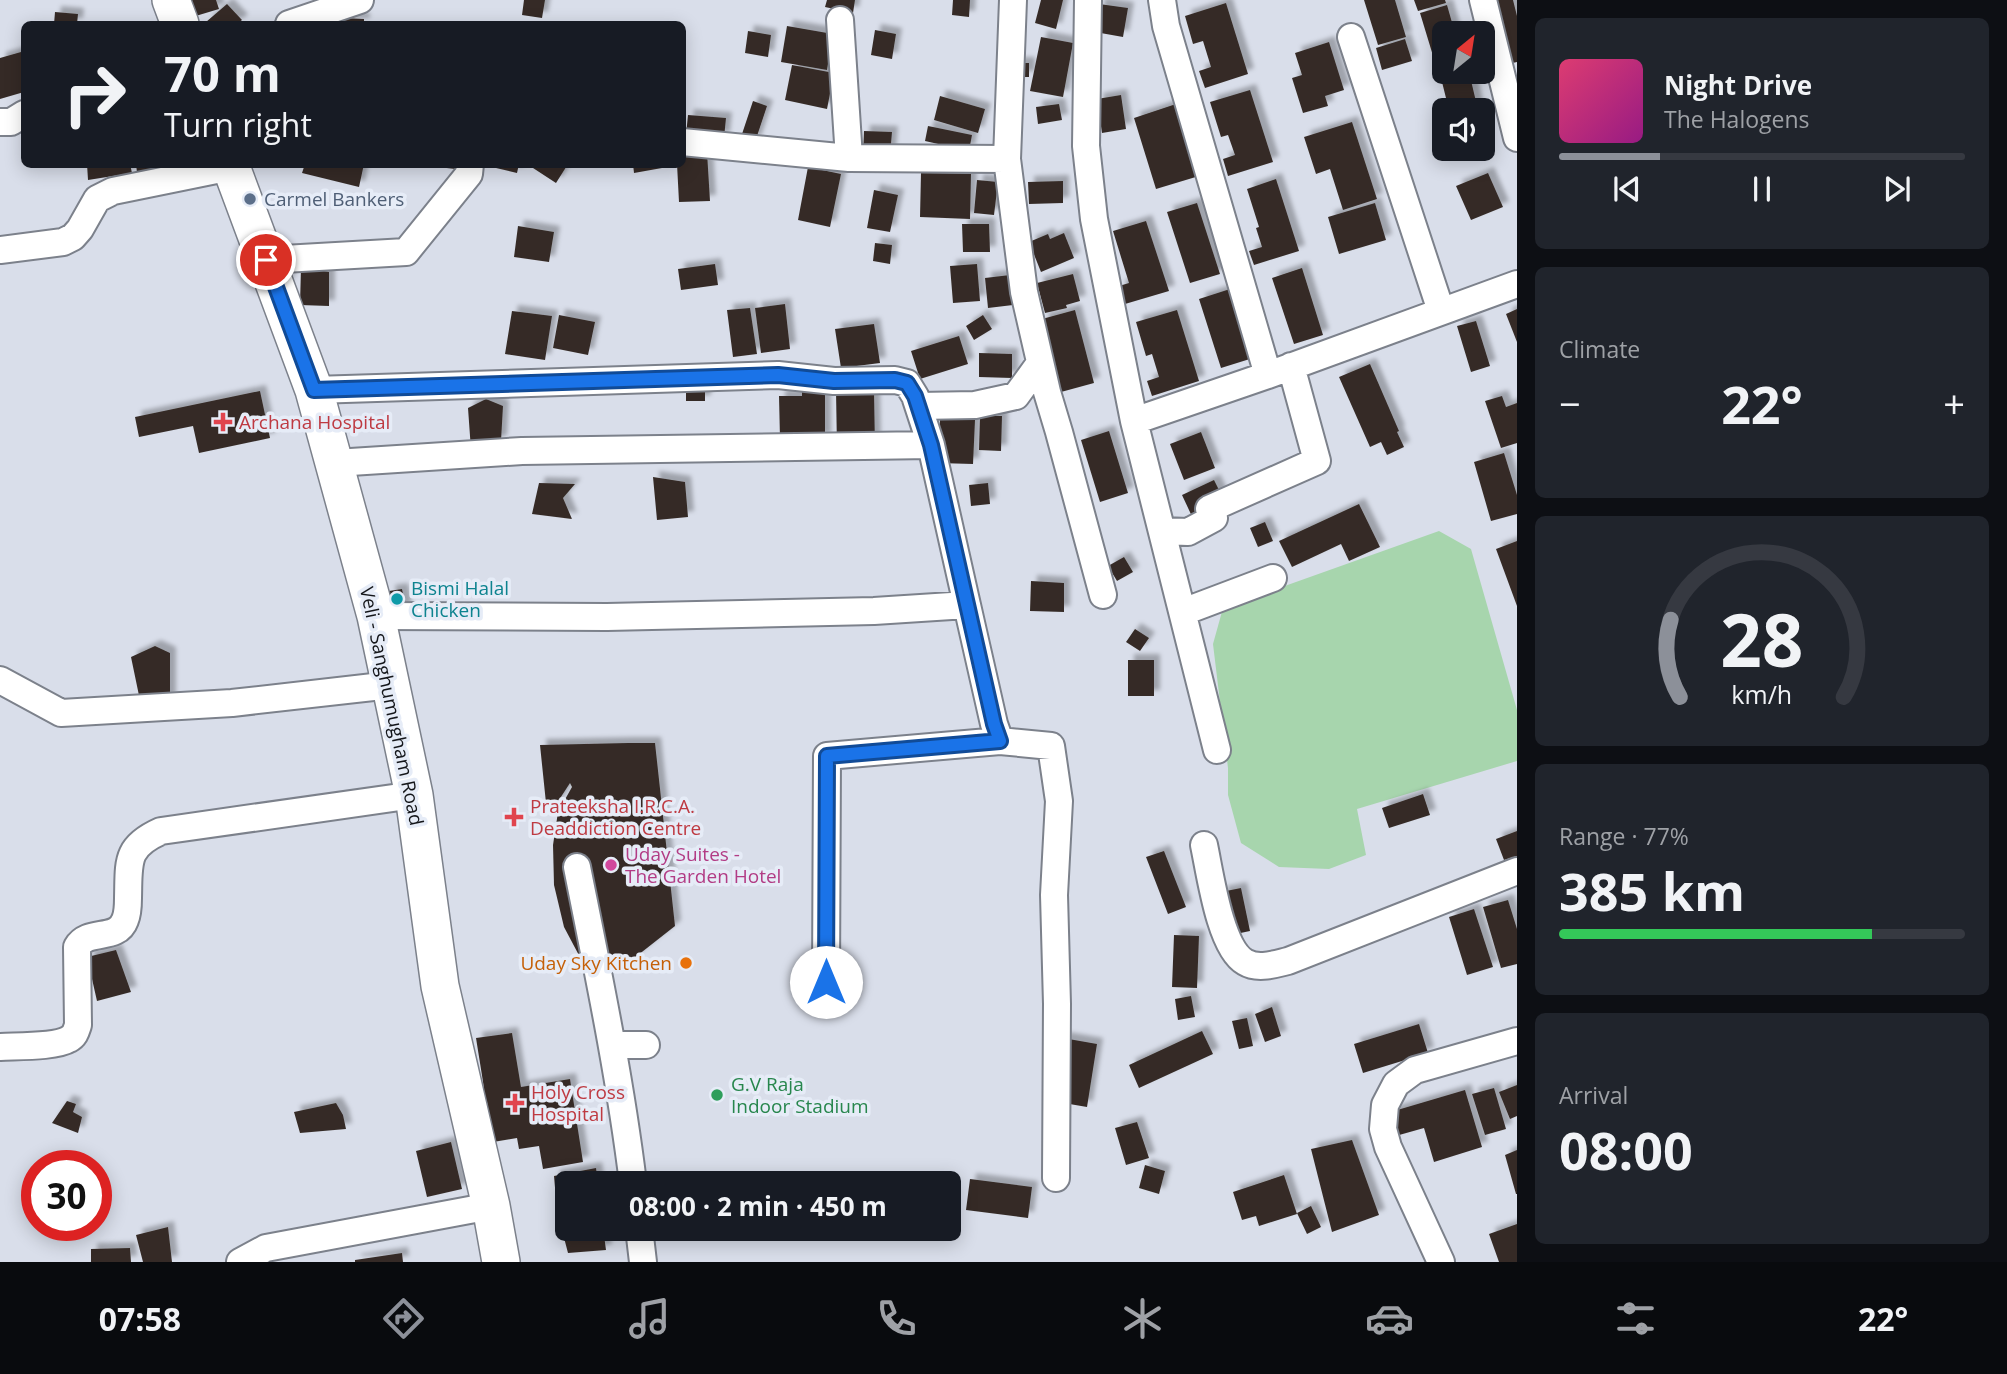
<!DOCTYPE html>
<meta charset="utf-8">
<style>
body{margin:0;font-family:"Open Sans",sans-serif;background:#20242c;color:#f1f3f6;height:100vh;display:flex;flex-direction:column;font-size:26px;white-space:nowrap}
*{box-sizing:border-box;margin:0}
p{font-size:23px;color:#9ea1a6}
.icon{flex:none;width:38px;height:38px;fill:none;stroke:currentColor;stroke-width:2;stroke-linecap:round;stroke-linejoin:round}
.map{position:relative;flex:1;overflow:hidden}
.sheet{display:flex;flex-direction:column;gap:18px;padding:18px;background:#0d0f14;width:490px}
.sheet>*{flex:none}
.hud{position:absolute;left:21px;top:21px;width:665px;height:147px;border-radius:10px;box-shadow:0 4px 18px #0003;background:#171b24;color:#f1f3f6;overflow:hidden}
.needle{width:46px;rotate:30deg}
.tools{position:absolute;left:1432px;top:21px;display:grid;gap:14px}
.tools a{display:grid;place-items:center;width:63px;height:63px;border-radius:10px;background:#171b24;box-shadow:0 4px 18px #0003;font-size:35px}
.speed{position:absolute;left:21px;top:1150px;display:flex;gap:14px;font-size:35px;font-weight:700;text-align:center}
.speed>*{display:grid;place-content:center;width:91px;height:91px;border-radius:50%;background:#171b24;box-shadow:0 4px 18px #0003;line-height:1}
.speed .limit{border:10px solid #d22;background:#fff;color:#111}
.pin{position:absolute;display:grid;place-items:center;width:60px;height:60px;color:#fff;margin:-30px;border:4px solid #fff;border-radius:50%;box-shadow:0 2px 7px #0007}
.me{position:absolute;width:77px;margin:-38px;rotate:0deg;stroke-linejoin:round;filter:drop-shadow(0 0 5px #0008)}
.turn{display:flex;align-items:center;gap:24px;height:147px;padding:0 28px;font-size:32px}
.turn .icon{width:91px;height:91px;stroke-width:2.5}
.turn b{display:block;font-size:49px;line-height:60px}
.big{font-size:52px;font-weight:700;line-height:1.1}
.sheet .card{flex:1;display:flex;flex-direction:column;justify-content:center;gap:10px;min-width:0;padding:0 24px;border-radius:10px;background:#20242c}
.sheet .dial{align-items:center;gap:0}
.dial svg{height:182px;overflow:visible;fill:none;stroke:#363941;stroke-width:7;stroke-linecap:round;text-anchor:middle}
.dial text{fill:#f1f3f6;stroke:none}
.song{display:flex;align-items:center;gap:21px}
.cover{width:84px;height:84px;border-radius:10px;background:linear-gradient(135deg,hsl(340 70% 55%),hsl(310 70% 35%))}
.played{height:7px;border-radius:4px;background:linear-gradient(90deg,#8c9099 25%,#363941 25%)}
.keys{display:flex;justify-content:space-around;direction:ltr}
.heat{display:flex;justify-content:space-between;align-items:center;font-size:38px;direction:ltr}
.charge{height:10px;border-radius:5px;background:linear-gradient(90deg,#34c759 77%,#363941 0)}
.trip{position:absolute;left:555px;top:1171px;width:406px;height:70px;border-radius:10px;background:#171b24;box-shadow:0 4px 18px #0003;font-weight:700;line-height:70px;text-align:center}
.tabs{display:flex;height:112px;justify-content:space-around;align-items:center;background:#090b0e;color:#9ea1a6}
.tabs .icon{width:49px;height:49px}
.tabs .selected{color:#8c9099}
.tabs b{font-size:32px;color:#f1f3f6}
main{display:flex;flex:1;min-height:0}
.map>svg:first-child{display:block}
.green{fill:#a7d5ad}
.building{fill:#362c27;filter:url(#shadow)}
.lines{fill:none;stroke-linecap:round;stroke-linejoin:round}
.street-casing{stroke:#7c818b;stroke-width:30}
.secondary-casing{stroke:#7c818b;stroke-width:40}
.street{stroke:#fff;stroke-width:26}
.secondary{stroke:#fff;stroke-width:37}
.route-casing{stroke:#114b97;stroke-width:18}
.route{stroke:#1a73e8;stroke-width:12}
.service-dot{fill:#5c6f8a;stroke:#e6ecf7;stroke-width:2.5}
.health-dot{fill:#e0444e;stroke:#e6ecf7;stroke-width:2.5}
.culture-dot{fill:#0f9aa8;stroke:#e6ecf7;stroke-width:2.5}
.hotel-dot{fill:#d1479c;stroke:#e6ecf7;stroke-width:2.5}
.food-dot{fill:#e8710a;stroke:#e6ecf7;stroke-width:2.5}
.leisure-dot{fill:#2e9e5b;stroke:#e6ecf7;stroke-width:2.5}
.labels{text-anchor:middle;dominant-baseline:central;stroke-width:7;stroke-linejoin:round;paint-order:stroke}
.service-label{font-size:19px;fill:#4e5e75;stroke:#e6ecf7;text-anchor:start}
.health-label{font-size:19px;fill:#be3a42;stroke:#e6ecf7;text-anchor:start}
.culture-label{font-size:19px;fill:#0d838f;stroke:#e6ecf7;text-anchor:start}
.street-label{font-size:19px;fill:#14161a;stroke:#e6ecf7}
.hotel-label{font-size:19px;fill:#b23c85;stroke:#e6ecf7;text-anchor:start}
.food-label{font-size:19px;fill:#c56008;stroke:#e6ecf7;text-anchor:end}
.leisure-label{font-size:19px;fill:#27864d;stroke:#e6ecf7;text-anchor:start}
</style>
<main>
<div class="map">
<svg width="1517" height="1262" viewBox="0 0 1517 1262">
<defs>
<filter id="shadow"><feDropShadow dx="6" dy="-6" stdDeviation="2" flood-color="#0004"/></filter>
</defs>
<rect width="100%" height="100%" fill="#d9deea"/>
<path class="green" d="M1439 531 1471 549 1517 710V761L1357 809 1366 855 1329 869 1279 867 1241 843 1228 795V768L1213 644 1223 608Z"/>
<path class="building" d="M183 0H216L219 9 189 18Z
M524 0H545L542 18 522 15Z
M827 0H855L853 13 825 7Z
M953 0H970L969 17 952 15Z
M1041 0H1063L1056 29 1035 23Z
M1364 0H1395L1406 37 1378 45Z
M1414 0H1445L1446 3 1418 11Z
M1484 0H1513L1517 16V62L1499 66Z
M1226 3 1248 74 1205 88 1199 71 1211 67 1203 41 1193 44 1185 16Z
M227 4 242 20 237 24H209L206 22Z
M1099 4 1128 8 1123 37 1095 32Z
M1447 5 1455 33H1444V56L1434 59 1420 13Z
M55 12 78 14 77 24H54Z
M324 17 364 19V24H324Z
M787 26 833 34 827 70 781 62Z
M875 30 896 34 892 59 871 55Z
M748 31 771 35 768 57 745 53Z
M1041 37 1073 43 1063 97 1030 91Z
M1405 39 1412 61 1382 70 1376 48Z
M1329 42 1344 90 1325 96 1328 106 1303 113 1292 78 1302 75 1295 53Z
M21 52 24 61V92L0 99V58Z
M1014 63H1029V77H1015Z
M792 65 834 73 827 109 785 100Z
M1469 72 1478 110H1449L1441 78Z
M1250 90 1273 162 1228 176 1223 159 1235 155 1228 135 1221 137 1210 102Z
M1121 95 1126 129 1102 133 1097 99Z
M940 96 985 109 978 133 934 120Z
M753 101 767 106 755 142 741 137Z
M1059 104 1062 120 1038 124 1036 107Z
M1176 104 1199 176 1156 189 1134 118Z
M688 115 726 118 724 138 686 135Z
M1352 122 1377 199 1343 210 1330 169 1316 174 1304 137Z
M928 126 972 135 969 151 925 141Z
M864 131 892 132 890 155 863 153Z
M707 152 710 201 679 202 677 164H682V153Z
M87 164H130L132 173 88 180Z
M136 164H205L138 181Z
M305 164H364L359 187 302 173Z
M428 164H466L465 170 428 166Z
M479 164H519L517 173Z
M535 164H568L556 183 533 168Z
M633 164H661L662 168 634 173Z
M808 167 841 174 830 227 798 220Z
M921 173 971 174 970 219 920 217Z
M1488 173 1503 207 1471 220 1456 186Z
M1276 179 1299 251 1254 265 1249 251 1262 247 1256 228 1259 227 1247 189Z
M977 180 998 182 994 215 974 213Z
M1063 181V203L1029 204 1028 182Z
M874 190 898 195 890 232 867 228Z
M1197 203 1220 274 1190 283 1167 212Z
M1375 203 1386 240 1339 254 1328 217Z
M1146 221 1169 291 1125 304 1119 286 1129 283 1113 231Z
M962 224H989L990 252H963Z
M518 226 554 232 549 262 514 257Z
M1064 233 1074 258 1041 272 1029 242 1048 234 1050 239Z
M875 243 892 245 890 264 873 261Z
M715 264 718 285 681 290 678 269Z
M977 264 980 301 953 303 950 266Z
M301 267 329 272V306L300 305Z
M1302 268 1323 335 1294 344 1272 278Z
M1073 274 1080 301 1066 305 1067 308 1045 313 1037 283Z
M1010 275 1013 305 988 308 985 278Z
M1230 289 1253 358 1221 368 1199 299Z
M785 304 790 349 761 353 755 308Z
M750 308 757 354 733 357 727 310Z
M1517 309V342L1506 314Z
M1075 310 1094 383 1061 392 1042 319Z
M1177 310 1199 381 1152 396 1147 381 1159 377 1152 354 1146 356 1136 322Z
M512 311 552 316 545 360 505 354Z
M559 315 595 322 588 355 553 348Z
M983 315 992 329 974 340 966 326Z
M1476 321 1490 366 1471 372 1457 326Z
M874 324 880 363 841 368 835 329Z
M959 336 968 364 920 379 911 351Z
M979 353 1012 354V378L979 377Z
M1370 364 1399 431 1397 432 1404 447 1387 455 1381 442 1370 447 1339 377Z
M686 384H705V401H686Z
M802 388H825V439H780L779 396H802Z
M260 391 270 438 199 453 193 426 139 437 135 417Z
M836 391H874L875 448 837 449Z
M1502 396 1506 407 1517 403V443L1501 448 1485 401Z
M486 399 503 406 501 441 471 450 468 408Z
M980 416H1002L1001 451 979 450Z
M940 419 975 420 973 464 938 463Z
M1109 431 1128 493 1100 502 1081 440Z
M1201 432 1215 468 1184 480 1170 444Z
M1504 453 1517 495V514L1491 521 1474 462Z
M653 477 685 482 688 517 657 520Z
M1214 480 1224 500 1196 525 1182 495Z
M539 483 575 484 563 498 572 519 532 514Z
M988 483 990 504 971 506 969 485Z
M1359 504 1380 547 1349 561 1341 544 1292 567 1279 541Z
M1265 522 1273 541 1258 547 1250 528Z
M1517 541V606L1496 549Z
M1124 557 1133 572 1117 581 1108 566Z
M1031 581 1064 583V612L1030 611Z
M402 589 406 608 392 615 389 591Z
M1135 629 1149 638 1140 651 1126 642Z
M155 646 170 653V700L142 710 131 657Z
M1128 660H1154V696H1128Z
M628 743H655L675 926 633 959 582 961 564 927 554 885 553 845 558 812 572 787 570 783 557 803H546L540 745Z
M1423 794 1430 815 1389 828 1382 808Z
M1517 831V856L1504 860 1496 839Z
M1164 851 1186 907 1168 914 1146 857Z
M1241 888 1250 931 1231 935 1221 892Z
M1508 900 1517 929V964L1501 968 1483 907Z
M1474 909 1493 967 1467 975 1449 917Z
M1174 935 1199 936 1197 988 1172 987Z
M116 950 131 992 97 1001 87 957Z
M1191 996 1195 1017 1178 1020 1175 999Z
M1272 1007 1281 1036 1265 1042 1255 1014Z
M1247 1018 1253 1046 1239 1049 1232 1021Z
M1419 1024 1428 1053 1363 1073 1354 1044Z
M1202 1031 1213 1054 1139 1088 1129 1065Z
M512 1033 521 1087 570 1079 583 1162 543 1169 539 1146 519 1149 517 1138 493 1142 487 1102 479 1104 476 1089 484 1088 476 1038Z
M1063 1038 1097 1044 1087 1107 1052 1101Z
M1517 1085V1116L1510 1119 1499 1092Z
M1494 1088 1506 1129 1485 1135 1472 1094Z
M1465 1090 1482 1147 1434 1162 1424 1128 1385 1139 1377 1116Z
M67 1101 76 1104 73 1112 82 1117 78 1133 52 1123Z
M336 1103 343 1115 346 1129 300 1133 294 1112Z
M1137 1122 1149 1158 1126 1165 1115 1128Z
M1352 1140 1379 1215 1332 1232 1311 1149Z
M451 1142 462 1189 427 1197 416 1151Z
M1517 1150V1194H1516L1505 1155Z
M1145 1165 1165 1171 1159 1194 1139 1188Z
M596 1168 598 1183H567V1228H603L606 1250 568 1253 557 1211 554 1176Z
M1284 1175 1297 1214 1259 1226 1256 1216 1242 1220 1233 1192Z
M970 1179 1032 1187 1028 1218 966 1210Z
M1311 1206 1321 1227 1307 1234 1297 1213Z
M1517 1224V1262H1499L1489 1234Z
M47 1225H82V1227L46 1230Z
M168 1227 172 1262H143L136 1235Z
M130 1248 131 1262H91V1249Z
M402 1253 403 1262H355V1260Z"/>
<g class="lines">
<g class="street-casing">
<path id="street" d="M1013 0 1007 159 1024 292 1047 392 1059 432 1103 595
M1088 0 1086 146 1094 219 1134 421 1217 750
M1162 0 1166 26 1268 375
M1483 0 1517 138
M840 20 849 158
M289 24 360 0
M1351 37 1441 311
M0 122H11L24 114
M682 142 849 158 1007 159
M0 250 63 242 73 237 80 229 97 199 113 191 231 167
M266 260 406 252 469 174 470 164
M314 390 778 375 834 381 895 380 907 383 915 396 931 445 967 605
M919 406 975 405 1016 396 1040 363
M1134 421 1268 375 1517 284
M335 463 522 451 931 445
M1162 531 1188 532 1214 518 1209 509 1317 461 1291 366
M1183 612 1273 578
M376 616 607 617 874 611 967 605 994 724 1000 741 1051 746 1059 801 1054 895 1057 1004 1056 1178
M0 680 61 713 232 703 391 685
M1204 845C1210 873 1220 948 1245 962 1258 970 1275 964 1288 961L1517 871
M577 867C598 972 620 1077 633 1183
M826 982 827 756 1000 741
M612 1045H646
M0 1047C17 1046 56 1047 69 1039 75 1036 76 1031 78 1025L77 947C88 928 117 942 125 920 128 913 128 905 128 898 129 862 125 847 161 831L414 795
M639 1228 643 1262
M240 1262 266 1248 491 1206
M1441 1262 1388 1147 1383 1129 1385 1105 1396 1084 1415 1070 1517 1041"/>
</g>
<g class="secondary-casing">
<path id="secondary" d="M171 0 180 24
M230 164 314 390 376 616 414 795 440 986 491 1206 501 1262"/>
</g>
<use href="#street" class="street"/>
<use href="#secondary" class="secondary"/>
</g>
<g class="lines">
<g class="route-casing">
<path id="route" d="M266 260 314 390 778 375 834 381 895 380 907 383 915 396 931 445 994 724 1000 741 827 756 826 982"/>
</g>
<use href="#route" class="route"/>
</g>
<circle class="service-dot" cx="250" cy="199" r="7"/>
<g class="health-dot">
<path d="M219.5 411.5h7v7h7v7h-7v7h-7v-7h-7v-7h7z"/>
<path d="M510.5 806.5h7v7h7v7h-7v7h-7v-7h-7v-7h7z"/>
<path d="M511.5 1092.5h7v7h7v7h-7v7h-7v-7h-7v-7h7z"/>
</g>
<circle class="culture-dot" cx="397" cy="599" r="7"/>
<circle class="hotel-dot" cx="611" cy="865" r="7"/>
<circle class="food-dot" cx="686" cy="963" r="7"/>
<circle class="leisure-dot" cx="717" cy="1095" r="7"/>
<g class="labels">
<g class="service-label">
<text x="264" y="199">Carmel Bankers</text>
</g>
<g class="health-label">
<text x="239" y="422">Archana Hospital</text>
<text x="530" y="806">Prateeksha I.R.C.A.<tspan x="530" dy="22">Deaddiction Centre</tspan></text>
<text x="531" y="1092">Holy Cross<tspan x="531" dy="22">Hospital</tspan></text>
</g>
<g class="culture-label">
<text x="411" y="588">Bismi Halal<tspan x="411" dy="22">Chicken</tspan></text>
</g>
<g class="street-label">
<text transform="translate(392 706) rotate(78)">Veli - Sanghumugham Road</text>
</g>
<g class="hotel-label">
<text x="625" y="854">Uday Suites -<tspan x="625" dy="22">The Garden Hotel</tspan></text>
</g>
<g class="food-label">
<text x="672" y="963">Uday Sky Kitchen</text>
</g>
<g class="leisure-label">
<text x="731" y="1084">G.V Raja<tspan x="731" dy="22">Indoor Stadium</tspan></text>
</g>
</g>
</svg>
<div class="tools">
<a><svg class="needle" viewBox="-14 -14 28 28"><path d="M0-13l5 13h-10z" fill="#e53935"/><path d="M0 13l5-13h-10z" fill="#9ea1a6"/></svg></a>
<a><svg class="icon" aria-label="sound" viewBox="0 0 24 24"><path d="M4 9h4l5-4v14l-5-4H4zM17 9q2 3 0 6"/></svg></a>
</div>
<div class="speed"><div class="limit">30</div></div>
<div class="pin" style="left:266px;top:260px;background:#d93025"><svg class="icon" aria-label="arrive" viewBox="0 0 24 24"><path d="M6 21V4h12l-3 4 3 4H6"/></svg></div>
<svg class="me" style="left:826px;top:982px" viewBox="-20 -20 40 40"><circle r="19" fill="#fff"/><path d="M0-13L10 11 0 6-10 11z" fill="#1a73e8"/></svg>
<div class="trip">08:00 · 2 min · 450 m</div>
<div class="hud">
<div class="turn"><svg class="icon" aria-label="right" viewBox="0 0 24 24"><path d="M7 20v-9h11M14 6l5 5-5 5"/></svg><div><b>70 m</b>Turn right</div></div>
</div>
</div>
<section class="sheet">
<div class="card">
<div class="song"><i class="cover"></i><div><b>Night Drive</b><p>The Halogens</p></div></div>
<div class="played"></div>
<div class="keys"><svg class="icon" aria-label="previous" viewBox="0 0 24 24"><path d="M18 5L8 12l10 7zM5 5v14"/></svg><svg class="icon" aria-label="pause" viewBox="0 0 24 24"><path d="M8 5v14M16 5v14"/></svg><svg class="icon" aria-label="next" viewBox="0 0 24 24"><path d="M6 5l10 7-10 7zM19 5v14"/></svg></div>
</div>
<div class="card"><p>Climate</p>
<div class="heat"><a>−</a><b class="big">22°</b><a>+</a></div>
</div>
<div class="card dial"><svg viewBox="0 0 100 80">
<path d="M14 69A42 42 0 1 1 86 69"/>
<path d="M14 69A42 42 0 0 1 10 35" stroke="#8c9099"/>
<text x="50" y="56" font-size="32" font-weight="700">28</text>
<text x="50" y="72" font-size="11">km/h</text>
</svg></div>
<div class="card"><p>Range · 77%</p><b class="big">385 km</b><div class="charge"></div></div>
<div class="card"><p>Arrival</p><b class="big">08:00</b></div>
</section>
</main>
<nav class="tabs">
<b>07:58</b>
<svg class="icon selected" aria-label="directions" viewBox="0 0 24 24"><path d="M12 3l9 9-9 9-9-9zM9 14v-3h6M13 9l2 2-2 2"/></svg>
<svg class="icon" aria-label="music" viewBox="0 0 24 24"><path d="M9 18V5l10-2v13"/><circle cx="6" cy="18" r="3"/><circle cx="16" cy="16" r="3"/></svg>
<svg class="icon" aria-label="phone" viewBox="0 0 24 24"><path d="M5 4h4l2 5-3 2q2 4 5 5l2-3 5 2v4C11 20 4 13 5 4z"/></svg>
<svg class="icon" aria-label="climate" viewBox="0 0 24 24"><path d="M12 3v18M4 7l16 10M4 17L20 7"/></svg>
<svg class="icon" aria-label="car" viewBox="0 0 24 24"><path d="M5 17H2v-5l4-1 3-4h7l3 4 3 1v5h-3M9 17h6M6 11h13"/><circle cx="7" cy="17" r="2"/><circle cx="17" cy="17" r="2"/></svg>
<svg class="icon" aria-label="filters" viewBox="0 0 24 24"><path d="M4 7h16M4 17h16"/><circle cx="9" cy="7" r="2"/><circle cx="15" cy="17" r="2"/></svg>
<b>22°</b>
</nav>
